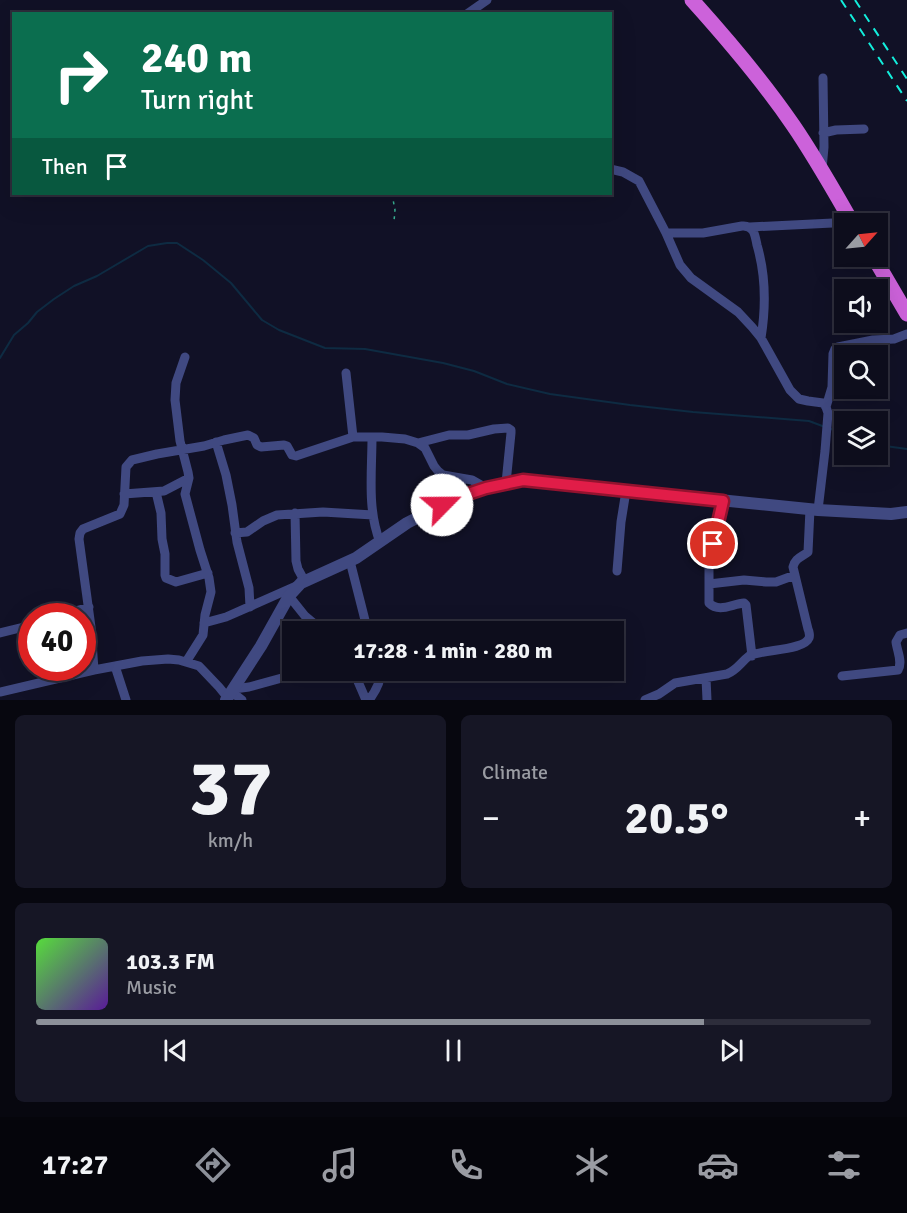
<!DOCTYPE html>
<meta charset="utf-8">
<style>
body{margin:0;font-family:Signika,sans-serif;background:#161625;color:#f1f3f6;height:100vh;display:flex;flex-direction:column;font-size:22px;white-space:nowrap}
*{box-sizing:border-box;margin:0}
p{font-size:20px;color:#9a9ca3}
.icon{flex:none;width:33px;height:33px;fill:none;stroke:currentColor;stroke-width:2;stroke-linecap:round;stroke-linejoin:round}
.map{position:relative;height:700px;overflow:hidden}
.sheet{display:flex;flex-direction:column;gap:15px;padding:15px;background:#07070f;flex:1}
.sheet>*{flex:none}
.hud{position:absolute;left:12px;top:12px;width:600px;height:183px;border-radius:0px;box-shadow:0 6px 24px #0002,0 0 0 2px #2d2d3b;background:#0b6e4f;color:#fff;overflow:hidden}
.needle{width:39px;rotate:63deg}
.buttons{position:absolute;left:834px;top:213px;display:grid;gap:12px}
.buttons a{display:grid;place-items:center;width:54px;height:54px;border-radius:0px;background:#0d0d1c;box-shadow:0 6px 24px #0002,0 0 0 2px #2d2d3b;font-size:30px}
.speed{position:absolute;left:18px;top:603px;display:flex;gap:12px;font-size:30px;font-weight:700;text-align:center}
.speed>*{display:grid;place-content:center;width:78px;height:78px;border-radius:50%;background:#0d0d1c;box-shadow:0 6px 24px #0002,0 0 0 2px #2d2d3b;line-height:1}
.speed .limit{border:9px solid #d22;background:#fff;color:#111}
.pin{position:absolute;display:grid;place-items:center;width:51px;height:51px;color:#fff;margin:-26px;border:3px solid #fff;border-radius:50%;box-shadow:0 2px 6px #0007}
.me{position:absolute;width:66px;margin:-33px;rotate:67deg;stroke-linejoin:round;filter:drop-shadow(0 0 4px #0008)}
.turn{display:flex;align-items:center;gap:21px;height:126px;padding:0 30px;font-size:27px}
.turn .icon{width:78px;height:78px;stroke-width:2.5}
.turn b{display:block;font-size:42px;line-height:51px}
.then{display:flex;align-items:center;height:57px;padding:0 30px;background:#0003;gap:12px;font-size:22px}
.big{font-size:45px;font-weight:700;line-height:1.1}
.sheet .card{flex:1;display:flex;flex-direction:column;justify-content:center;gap:9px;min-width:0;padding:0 21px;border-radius:9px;background:#161625}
.sheet .dial{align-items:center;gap:0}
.dial b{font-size:78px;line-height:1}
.song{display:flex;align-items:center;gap:18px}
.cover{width:72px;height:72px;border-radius:9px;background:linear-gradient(135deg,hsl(110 70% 55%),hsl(270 70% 35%))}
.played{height:6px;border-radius:3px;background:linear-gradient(90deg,#8c9099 80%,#2d2d3b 80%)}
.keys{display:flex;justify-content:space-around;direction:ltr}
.heat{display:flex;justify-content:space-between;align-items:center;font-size:33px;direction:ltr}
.sheet .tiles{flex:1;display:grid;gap:15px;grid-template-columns:1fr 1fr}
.card:last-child{grid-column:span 2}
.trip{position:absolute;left:282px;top:621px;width:342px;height:60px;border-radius:0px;background:#0d0d1c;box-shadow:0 6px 24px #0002,0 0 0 2px #2d2d3b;font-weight:700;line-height:60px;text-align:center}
.menu{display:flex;height:96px;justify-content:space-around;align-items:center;background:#05050b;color:#9a9ca3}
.menu .icon{width:42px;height:42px}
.menu .on{color:#8c9099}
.menu b{font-size:27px;color:#f1f3f6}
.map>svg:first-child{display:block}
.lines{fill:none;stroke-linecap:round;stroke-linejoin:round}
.stream{stroke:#0e2b42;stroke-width:2}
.path{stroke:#39b193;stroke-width:1.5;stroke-dasharray:3 4.5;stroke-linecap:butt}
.minor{stroke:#404981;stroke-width:9}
.tertiary{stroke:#404981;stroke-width:12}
.trunk{stroke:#cc62da;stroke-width:15}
.rail{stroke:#13eedc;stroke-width:2;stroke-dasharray:9 8;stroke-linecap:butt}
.route-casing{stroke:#92132f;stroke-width:15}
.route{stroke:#e11d48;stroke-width:10}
</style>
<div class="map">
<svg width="907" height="700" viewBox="0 0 907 700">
<rect width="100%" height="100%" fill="#111126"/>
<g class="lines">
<path class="stream" d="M0 358 14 335 28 323 37 312 54 299 74 286 97 276 148 246 167 243H177L203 260 231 283 262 320 279 330 325 348 365 349 443 363 474 371 507 384 550 394 630 405 693 412 809 421 825 427
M831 429 844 434
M878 445 907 449"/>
<path class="path" d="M392 194 395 210 394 221"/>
<path class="minor" d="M467 14 487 0
M823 133 836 130 864 129
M610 169 623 172 639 181 666 233 680 265 691 278 738 312 752 327 761 338 790 390 799 399 808 401 823 403 826 407 828 413 825 451 818 510
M822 169 824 147 823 78
M750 227 853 222
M666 233H703L742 226C754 225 755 235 757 245 766 276 766 307 761 338
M185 357 176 383 175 400 180 441 188 472 189 478 185 494 200 550 209 578 211 592 205 615 203 635 186 662
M346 373 353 437
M826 407 832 387 833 354 835 349 838 347 873 340 894 339 907 334
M372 437C372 472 367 509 380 542
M216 442 226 475 232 505 237 542 249 588 250 607
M418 443 449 435H468L494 429 508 428 511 430V433L506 483
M156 492 161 513 162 539 165 554V575L166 578 176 582 208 573
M124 494 164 491 189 478
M723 501 709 558V603C719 613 732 604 744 603L746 605 752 656
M295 513 296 561 298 569 305 582
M235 533 247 532 263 521 277 515 323 512 373 515
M350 561 368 632
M617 571 621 522 626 491
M709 584 744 580 766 582H776L795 575
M289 596 305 616 324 632
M59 616 89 607
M204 623 226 617 296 586
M0 633 32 625
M115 666 126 700
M94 670 91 627 79 539 80 533 83 529 120 514 124 505 126 467 132 460 157 454 204 446 224 440 248 435 254 438 257 445 261 447 284 445 287 446 292 455 296 456 353 437H382L405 439 418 443 425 448 434 466 438 471 443 475 472 480 486 488
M353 670 366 700
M842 676 898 670C903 662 897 651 896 642L900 635 907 633
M706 678 707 700
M234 689 249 687 311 670
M0 692 94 670 142 661 168 659 179 660 199 666 219 687 228 698
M232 692 242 700
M369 700C376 691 381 682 381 670
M645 700 659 694 675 683 727 674C737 670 741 662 749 656 762 649 804 651 809 638 810 636 809 631 808 629L793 567C795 558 802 557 808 552L810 509"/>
<path class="tertiary" d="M226 700 261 646 289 596 301 583 356 558 407 523 442 505 462 496 489 487 523 480 818 510 891 514 907 512"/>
<path class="trunk" d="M692 0C728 40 763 81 793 125 815 157 834 191 853 224
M873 256 907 314"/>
<path class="rail" d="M841 0 907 101
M855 0 907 79"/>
</g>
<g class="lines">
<g class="route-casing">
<path id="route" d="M442 505 462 496 486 488 523 480 723 501 713 544"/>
</g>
<use href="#route" class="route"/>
</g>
</svg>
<div class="buttons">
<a><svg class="needle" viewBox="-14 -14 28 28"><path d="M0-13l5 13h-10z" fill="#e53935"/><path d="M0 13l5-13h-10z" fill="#9a9ca3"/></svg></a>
<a><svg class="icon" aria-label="sound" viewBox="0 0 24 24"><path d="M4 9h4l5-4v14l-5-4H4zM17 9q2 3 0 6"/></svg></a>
<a><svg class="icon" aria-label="search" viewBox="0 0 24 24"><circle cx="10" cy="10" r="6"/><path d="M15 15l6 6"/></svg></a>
<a><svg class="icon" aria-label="layers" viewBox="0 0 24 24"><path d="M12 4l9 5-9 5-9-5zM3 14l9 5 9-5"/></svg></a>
</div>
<div class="speed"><div class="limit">40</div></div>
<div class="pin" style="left:713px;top:544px;background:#d93025"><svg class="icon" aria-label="arrive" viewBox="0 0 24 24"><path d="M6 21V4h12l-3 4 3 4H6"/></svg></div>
<svg class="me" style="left:442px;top:505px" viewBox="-20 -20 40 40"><circle r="19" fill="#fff"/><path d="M0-13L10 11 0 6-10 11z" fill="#e11d48"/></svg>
<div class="trip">17:28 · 1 min · 280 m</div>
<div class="hud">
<div class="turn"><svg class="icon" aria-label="right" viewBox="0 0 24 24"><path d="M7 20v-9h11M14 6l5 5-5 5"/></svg><div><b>240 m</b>Turn right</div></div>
<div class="then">Then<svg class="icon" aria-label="arrive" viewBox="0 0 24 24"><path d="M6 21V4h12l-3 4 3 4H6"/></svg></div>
</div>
</div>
<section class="sheet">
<div class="tiles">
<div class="card dial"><b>37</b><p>km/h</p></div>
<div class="card"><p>Climate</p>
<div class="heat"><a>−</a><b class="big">20.5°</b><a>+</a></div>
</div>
<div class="card">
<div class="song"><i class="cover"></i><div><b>103.3 FM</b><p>Music</p></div></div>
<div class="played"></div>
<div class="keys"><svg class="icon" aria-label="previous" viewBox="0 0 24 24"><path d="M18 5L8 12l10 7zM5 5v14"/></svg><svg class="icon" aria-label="pause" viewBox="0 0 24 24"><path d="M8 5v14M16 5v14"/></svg><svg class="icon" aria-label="next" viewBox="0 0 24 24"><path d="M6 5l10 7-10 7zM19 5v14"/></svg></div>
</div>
</div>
</section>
<nav class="menu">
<b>17:27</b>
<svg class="icon on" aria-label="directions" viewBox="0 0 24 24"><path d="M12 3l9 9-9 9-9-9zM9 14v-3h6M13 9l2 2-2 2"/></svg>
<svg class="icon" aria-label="music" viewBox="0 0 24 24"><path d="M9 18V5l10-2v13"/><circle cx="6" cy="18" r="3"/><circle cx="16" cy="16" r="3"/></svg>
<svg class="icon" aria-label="phone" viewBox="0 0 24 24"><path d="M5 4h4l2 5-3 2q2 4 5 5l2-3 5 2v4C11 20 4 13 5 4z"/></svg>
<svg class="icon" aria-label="climate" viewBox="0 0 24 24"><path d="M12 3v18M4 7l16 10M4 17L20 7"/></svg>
<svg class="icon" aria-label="car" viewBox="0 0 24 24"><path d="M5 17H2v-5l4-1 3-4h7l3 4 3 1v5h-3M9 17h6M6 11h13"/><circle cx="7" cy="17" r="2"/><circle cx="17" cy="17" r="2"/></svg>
<svg class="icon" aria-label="filters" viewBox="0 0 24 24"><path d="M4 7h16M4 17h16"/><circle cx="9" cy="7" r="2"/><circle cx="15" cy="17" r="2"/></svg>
</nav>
